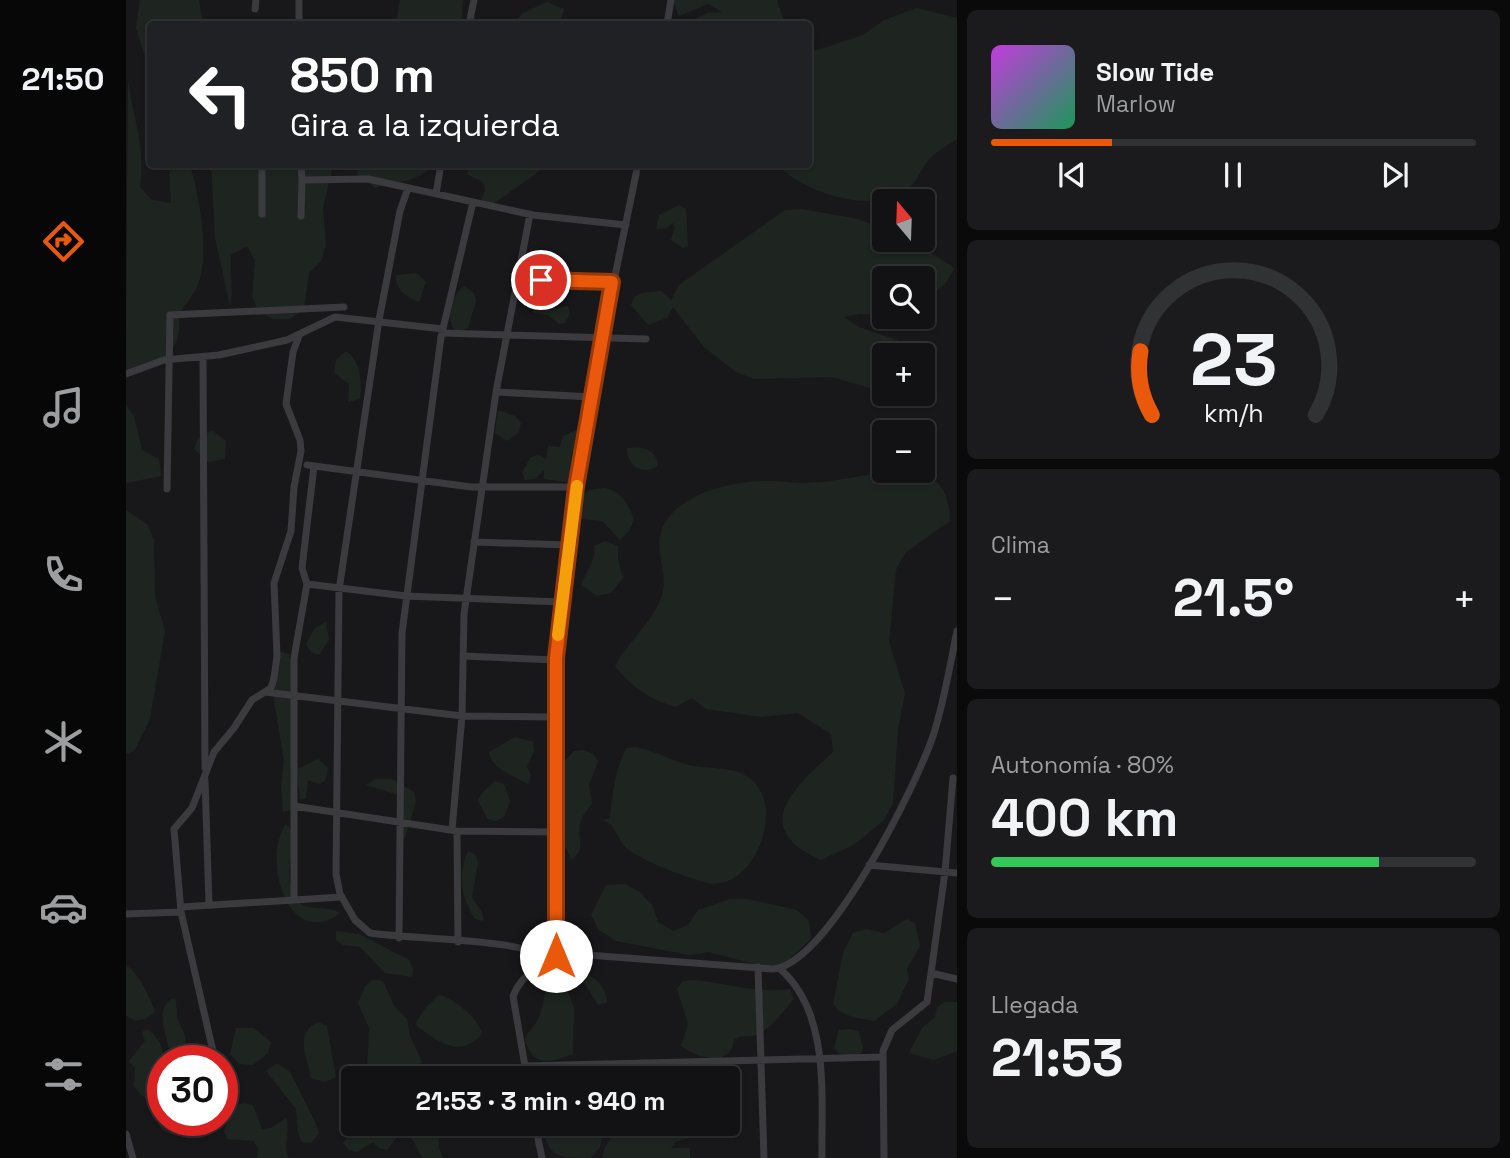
<!DOCTYPE html>
<html lang="es">
<meta charset="utf-8">
<style>
body{margin:0;font-family:"Space Grotesk",sans-serif;background:#1b1b1d;color:#f1f3f6;height:100vh;display:flex;flex-direction:column;font-size:26px;white-space:nowrap}
*{box-sizing:border-box;margin:0}
p{font-size:23px;color:#9c9ea0}
.icon{flex:none;width:38px;height:38px;fill:none;stroke:currentColor;stroke-width:2;stroke-linecap:round;stroke-linejoin:round}
.map{position:relative;flex:1;overflow:hidden}
.drawer{display:flex;flex-direction:column;gap:10px;padding:10px;background:#0a0a0b;width:553px}
.drawer>*{flex:none}
.banner{position:absolute;left:21px;top:21px;width:665px;height:147px;border-radius:7px;box-shadow:0 2px 5px #0004,0 0 0 2px #313234;background:#202124;color:#fff;overflow:hidden}
.needle{width:46px;rotate:341deg}
.buttons{position:absolute;left:746px;top:189px;display:grid;gap:14px}
.buttons a{display:grid;place-items:center;width:63px;height:63px;border-radius:7px;background:#121214;box-shadow:0 2px 5px #0004,0 0 0 2px #313234;font-size:35px}
.speed{position:absolute;left:21px;top:1045px;display:flex;gap:14px;font-size:35px;font-weight:700;text-align:center}
.speed>*{display:grid;place-content:center;width:91px;height:91px;border-radius:50%;background:#121214;box-shadow:0 2px 5px #0004,0 0 0 2px #313234;line-height:1}
.speed .limit{border:10px solid #d22;background:#fff;color:#111}
.pin{position:absolute;display:grid;place-items:center;width:60px;height:60px;color:#fff;margin:-30px;border:4px solid #fff;border-radius:50%;box-shadow:0 2px 7px #0007}
.me{position:absolute;width:77px;margin:-38px;rotate:0deg;stroke-linejoin:round;filter:drop-shadow(0 0 5px #0008)}
.turn{display:flex;align-items:center;gap:24px;height:147px;padding:0 28px;font-size:32px}
.turn .icon{width:91px;height:91px;stroke-width:2.5}
.turn b{display:block;font-size:49px;line-height:60px}
.big{font-size:52px;font-weight:700;line-height:1.1}
.drawer .card{flex:1;display:flex;flex-direction:column;justify-content:center;gap:10px;min-width:0;padding:0 24px;border-radius:10px;background:#1b1b1d}
.drawer .dial{align-items:center;gap:0}
.dial svg{height:182px;overflow:visible;fill:none;stroke:#313234;stroke-width:7;stroke-linecap:round;text-anchor:middle}
.dial text{fill:#f1f3f6;stroke:none}
.song{display:flex;align-items:center;gap:21px}
.cover{width:84px;height:84px;border-radius:10px;background:linear-gradient(135deg,hsl(290 70% 55%),hsl(150 70% 35%))}
.played{height:7px;border-radius:4px;background:linear-gradient(90deg,#ea580c 25%,#313234 25%)}
.keys{display:flex;justify-content:space-around;direction:ltr}
.heat{display:flex;justify-content:space-between;align-items:center;font-size:38px;direction:ltr}
.charge{height:10px;border-radius:5px;background:linear-gradient(90deg,#34c759 80%,#313234 0)}
.trip{position:absolute;left:215px;top:1066px;width:399px;height:70px;border-radius:7px;background:#121214;box-shadow:0 2px 5px #0004,0 0 0 2px #313234;font-weight:700;line-height:70px;text-align:center}
main{display:flex;flex:1;min-height:0}
.menu{display:flex;flex-direction:column;width:126px;justify-content:space-around;align-items:center;background:#070708;color:#9c9ea0}
.menu .icon{width:49px;height:49px}
.menu .selected{color:#ea580c}
.menu b{font-size:32px;color:#f1f3f6}
.map>svg:first-child{display:block}
.green{fill:#1e2520}
.lines{fill:none;stroke-linecap:round;stroke-linejoin:round}
.minor{stroke:#3a3a3f;stroke-width:7}
.route-casing{stroke:#983908;stroke-width:18}
.route{stroke:#ea580c;stroke-width:12}
.slow{stroke:#f59e0b;stroke-width:12}
</style>
<main>
<nav class="menu">
<b>21:50</b>
<svg class="icon selected" aria-label="directions" viewBox="0 0 24 24"><path d="M12 3l9 9-9 9-9-9zM9 14v-3h6M13 9l2 2-2 2"/></svg>
<svg class="icon" aria-label="music" viewBox="0 0 24 24"><path d="M9 18V5l10-2v13"/><circle cx="6" cy="18" r="3"/><circle cx="16" cy="16" r="3"/></svg>
<svg class="icon" aria-label="phone" viewBox="0 0 24 24"><path d="M5 4h4l2 5-3 2q2 4 5 5l2-3 5 2v4C11 20 4 13 5 4z"/></svg>
<svg class="icon" aria-label="climate" viewBox="0 0 24 24"><path d="M12 3v18M4 7l16 10M4 17L20 7"/></svg>
<svg class="icon" aria-label="car" viewBox="0 0 24 24"><path d="M5 17H2v-5l4-1 3-4h7l3 4 3 1v5h-3M9 17h6M6 11h13"/><circle cx="7" cy="17" r="2"/><circle cx="17" cy="17" r="2"/></svg>
<svg class="icon" aria-label="filters" viewBox="0 0 24 24"><path d="M4 7h16M4 17h16"/><circle cx="9" cy="7" r="2"/><circle cx="15" cy="17" r="2"/></svg>
</nav>
<div class="map">
<svg width="831" height="1158" viewBox="0 0 831 1158">
<rect width="100%" height="100%" fill="#18181a"/>
<path class="green" d="M14 0H73L77 24H24V73L10 28Z
M274 0H337L335 24H270Z
M547 0H651L659 24H567L566 21 581 13 596 12 582 4 553 16Z
M421 2 438 9 434 24H387L397 13Z
M791 8 831 18V139C820 146 809 152 801 162 794 171 791 182 782 189 747 216 680 193 651 165L682 164 683 53 737 35 758 20Z
M2 80C7 118 20 148 14 187L26 200 45 203 43 165H64C73 197 85 254 71 287 67 296 58 304 54 314 52 321 54 329 52 336 47 359 22 370 0 375Z
M85 165H207L197 208 200 245 195 261 183 273 178 309 164 319H147L132 311 126 296 129 261 121 246 105 255C103 273 108 288 104 306L89 238Z
M232 165H302L301 171C280 185 271 180 249 188L231 174Z
M343 165H422L363 207H353L359 190 357 182 341 174Z
M553 205 560 209 562 246 557 248 545 240 549 227 547 223 540 228 530 229 533 215Z
M676 209 732 219 758 229V240H784L829 268 819 284 796 301V278H758V315L734 314 718 317 733 327 782 344 770 355H758L755 370 758 373V392L706 377 628 379 610 372 578 347 547 307 541 318 522 325 505 305 508 297 515 293 536 291 545 300 553 285 659 210Z
M291 273 300 282 293 302C281 297 269 290 270 275Z
M338 286 348 293 350 301 342 328 330 332C318 316 324 297 338 286Z
M413 301 430 308 442 306 444 314 439 323 433 324 422 315 408 313 406 309Z
M220 351C235 360 236 384 234 399L222 402 223 384 208 373 210 360Z
M0 405 8 416 16 450 33 459 35 476 0 483Z
M372 410 389 416 395 423 393 432 381 441 369 433Z
M86 430 100 441 99 459 82 462 68 449 72 438Z
M451 430 458 434 453 447 446 452 442 482 418 479V470L409 479 399 480 396 472 405 457 413 455 420 460 422 446 434 447 437 436Z
M501 448C516 446 531 449 532 466 516 476 501 466 501 448Z
M766 472C805 475 822 477 824 521L779 553 770 570 763 642 779 693 772 729 767 803 758 820 729 844 695 860C621 827 670 786 707 752L705 734 672 713 635 717 580 709 566 698 549 707C525 700 505 687 489 666 502 641 531 619 537 591 541 572 529 552 535 532 547 493 610 480 645 481 657 481 670 484 682 483 710 482 738 474 766 472Z
M478 488C495 490 502 504 508 519L504 530 494 540 476 521 454 519 456 495 463 490Z
M0 510 22 525 28 541 29 596 39 631 24 719 8 751 0 754Z
M480 541 492 546V560L497 578 485 593 471 596 455 585C459 573 471 560 468 546Z
M200 622 203 640 193 655 185 652 180 644 189 628Z
M155 652 163 654 165 663 171 755 164 771 165 810 157 812 155 787 158 760 144 677Z
M389 737 407 742 408 751 401 767 405 775 402 784C387 775 366 770 363 752Z
M509 747C528 750 542 759 559 764 579 770 604 765 622 777 662 803 629 892 582 883 561 878 521 863 503 850 491 842 491 824 476 820L484 818C487 793 488 771 501 748Z
M457 750 467 754 472 761 463 785 466 803C463 808 458 813 456 818 448 834 463 848 445 860L438 844 429 771 448 751Z
M192 759 202 768 199 781 194 784 182 780 180 798 174 800 171 769Z
M250 779H266L288 792 290 801 279 838 272 837V795L240 785Z
M369 781 378 784 384 801 378 817 370 821 362 819 352 801 356 793Z
M160 824C175 838 163 855 163 873 163 883 167 892 171 901 185 913 200 904 214 913 163 952 135 860 160 824Z
M342 851 350 855 352 863 346 898 356 912 358 921 349 919C335 897 331 877 342 851Z
M499 884 514 892 526 905 532 922 547 931 562 925 572 910 604 899H622L671 910 683 921 685 939 657 965 639 967 583 952 563 955 490 941 473 930 465 915 480 885Z
M781 919 789 923 794 946 781 969 783 979 771 1004 748 1021 726 1017 713 1011 707 1004 717 953 727 933 740 929 758 933Z
M210 931 233 934 283 960 287 968 286 977 259 973 234 947 217 945 210 940Z
M443 964C460 972 480 981 481 1002L472 1005 458 982 442 974 439 983 448 1008 447 1054C430 1060 411 1069 402 1047 399 1042 398 1044 400 1037 403 1030 409 1026 412 1019 424 998 411 970 443 964Z
M0 965C13 973 24 997 29 1012 20 1020 10 1024 0 1015Z
M247 980 257 981 268 1006 281 1019 284 1036 296 1062C283 1076 260 1078 242 1078L241 1074 243 1028 232 1003 239 986Z
M565 980C599 982 630 994 664 989L668 999C658 1011 645 1029 630 1035 621 1038 616 1034 608 1040 605 1068 571 1058 555 1046L562 1024 551 989 556 982Z
M313 995C328 998 353 1019 356 1034 334 1059 312 1042 291 1026L290 1022 300 1007Z
M46 998 50 1000 51 1018 59 1035 61 1060H45C44 1040 26 1013 46 998Z
M819 1002H831V1051L808 1060 783 1053 796 1028 809 1017 811 1007Z
M192 1022 201 1026 210 1077 199 1082 185 1078C182 1058 167 1034 192 1022Z
M110 1028H128L145 1042 142 1053 127 1065 113 1064 104 1054Z
M21 1029C48 1045 37 1090 37 1120H54L58 1129 52 1136C25 1131 36 1119 24 1103 19 1097 12 1093 8 1086L9 1068 3 1061 19 1041 16 1032Z
M724 1029 733 1031 737 1048 734 1056 715 1055 708 1048 713 1030Z
M151 1063 164 1072 190 1124 193 1133 185 1143 176 1142 172 1133 170 1109 140 1071Z
M117 1103 127 1105 136 1129 145 1128 160 1118C165 1132 156 1144 163 1158H131L132 1148 127 1141 101 1139 98 1131 108 1106Z
M243 1124H313V1148L317 1158H296L288 1142 277 1129 261 1150 253 1148 247 1142 231 1152 223 1150 217 1143 225 1133Z
M415 1124H480L474 1147 465 1158C431 1158 423 1158 415 1124Z
M511 1124H575V1135L549 1142 545 1148H564V1158H476C481 1136 491 1131 511 1124Z"/>
<g class="lines">
<path class="minor" d="M129 9 130 0
M173 24V0
M343 24 348 0
M541 24 545 0
M175 164 176 180 242 179 407 215 500 225
M282 188 274 211 253 320 213 590 210 874 214 894 229 920 244 933C280 939 402 939 424 959
M310 194 315 164
M136 214V164
M175 216 176 180
M391 279 486 282
M316 333 520 339
M77 357 79 768
M0 374 38 360 93 355 161 340 209 317 317 329
M370 392 466 397
M181 465 345 487H450
M41 489 44 315 218 307
M348 542 443 545
M181 584 280 596 435 602
M337 656 430 660
M139 692 336 716 429 717
M79 780 83 905
M168 806 331 831 429 832
M326 830 336 716 338 614 370 392 404 214
M331 831 332 942
M743 865 831 873
M168 900V658L181 584 176 568 188 466
M55 907 216 897
M0 914 55 912
M273 938 276 633 315 337 347 202
M430 956C430 858 424 758 430 660 440 493 479 328 512 164
M632 967 638 1158
M653 968C705 1012 695 1097 696 1158
M805 973 831 979
M89 1060 55 912 48 829 66 808 88 752 108 728 126 700 145 688 148 678 151 656 148 583 165 531 168 487 175 451 174 440 160 404 167 352 173 336
M399 1066 757 1057
M401 1078 387 996C396 973 424 955 448 954L647 969C702 964 790 786 807 736 818 703 824 665 831 631
M409 1124 416 1158
M0 1134 7 1158
M758 1158 757 1051 766 1030 801 1002 819 872 827 778"/>
</g>
<g class="lines">
<g class="route-casing">
<path id="route" d="M415 280 486 282 450 487 430 658V956"/>
</g>
<use href="#route" class="route"/>
<path class="slow" d="M432 635 451 486"/>
</g>
</svg>
<div class="buttons">
<a><svg class="needle" viewBox="-14 -14 28 28"><path d="M0-13l5 13h-10z" fill="#e53935"/><path d="M0 13l5-13h-10z" fill="#9c9ea0"/></svg></a>
<a><svg class="icon" aria-label="search" viewBox="0 0 24 24"><circle cx="10" cy="10" r="6"/><path d="M15 15l6 6"/></svg></a>
<a>+</a>
<a>−</a>
</div>
<div class="speed"><div class="limit">30</div></div>
<div class="pin" style="left:415px;top:280px;background:#d93025"><svg class="icon" aria-label="arrive" viewBox="0 0 24 24"><path d="M6 21V4h12l-3 4 3 4H6"/></svg></div>
<svg class="me" style="left:430px;top:956px" viewBox="-20 -20 40 40"><circle r="19" fill="#fff"/><path d="M0-13L10 11 0 6-10 11z" fill="#ea580c"/></svg>
<div class="trip">21:53 · 3 min · 940 m</div>
<div class="banner">
<div class="turn"><svg class="icon" aria-label="left" viewBox="0 0 24 24"><path d="M17 20v-9H6M10 6l-5 5 5 5"/></svg><div><b>850 m</b>Gira a la izquierda</div></div>
</div>
</div>
<section class="drawer">
<div class="card">
<div class="song"><i class="cover"></i><div><b>Slow Tide</b><p>Marlow</p></div></div>
<div class="played"></div>
<div class="keys"><svg class="icon" aria-label="previous" viewBox="0 0 24 24"><path d="M18 5L8 12l10 7zM5 5v14"/></svg><svg class="icon" aria-label="pause" viewBox="0 0 24 24"><path d="M8 5v14M16 5v14"/></svg><svg class="icon" aria-label="next" viewBox="0 0 24 24"><path d="M6 5l10 7-10 7zM19 5v14"/></svg></div>
</div>
<div class="card dial"><svg viewBox="0 0 100 80">
<path d="M14 69A42 42 0 1 1 86 69"/>
<path d="M14 69A42 42 0 0 1 9 41" stroke="#ea580c"/>
<text x="50" y="56" font-size="32" font-weight="700">23</text>
<text x="50" y="72" font-size="11">km/h</text>
</svg></div>
<div class="card"><p>Clima</p>
<div class="heat"><a>−</a><b class="big">21.5°</b><a>+</a></div>
</div>
<div class="card"><p>Autonomía · 80%</p><b class="big">400 km</b><div class="charge"></div></div>
<div class="card"><p>Llegada</p><b class="big">21:53</b></div>
</section>
</main>
